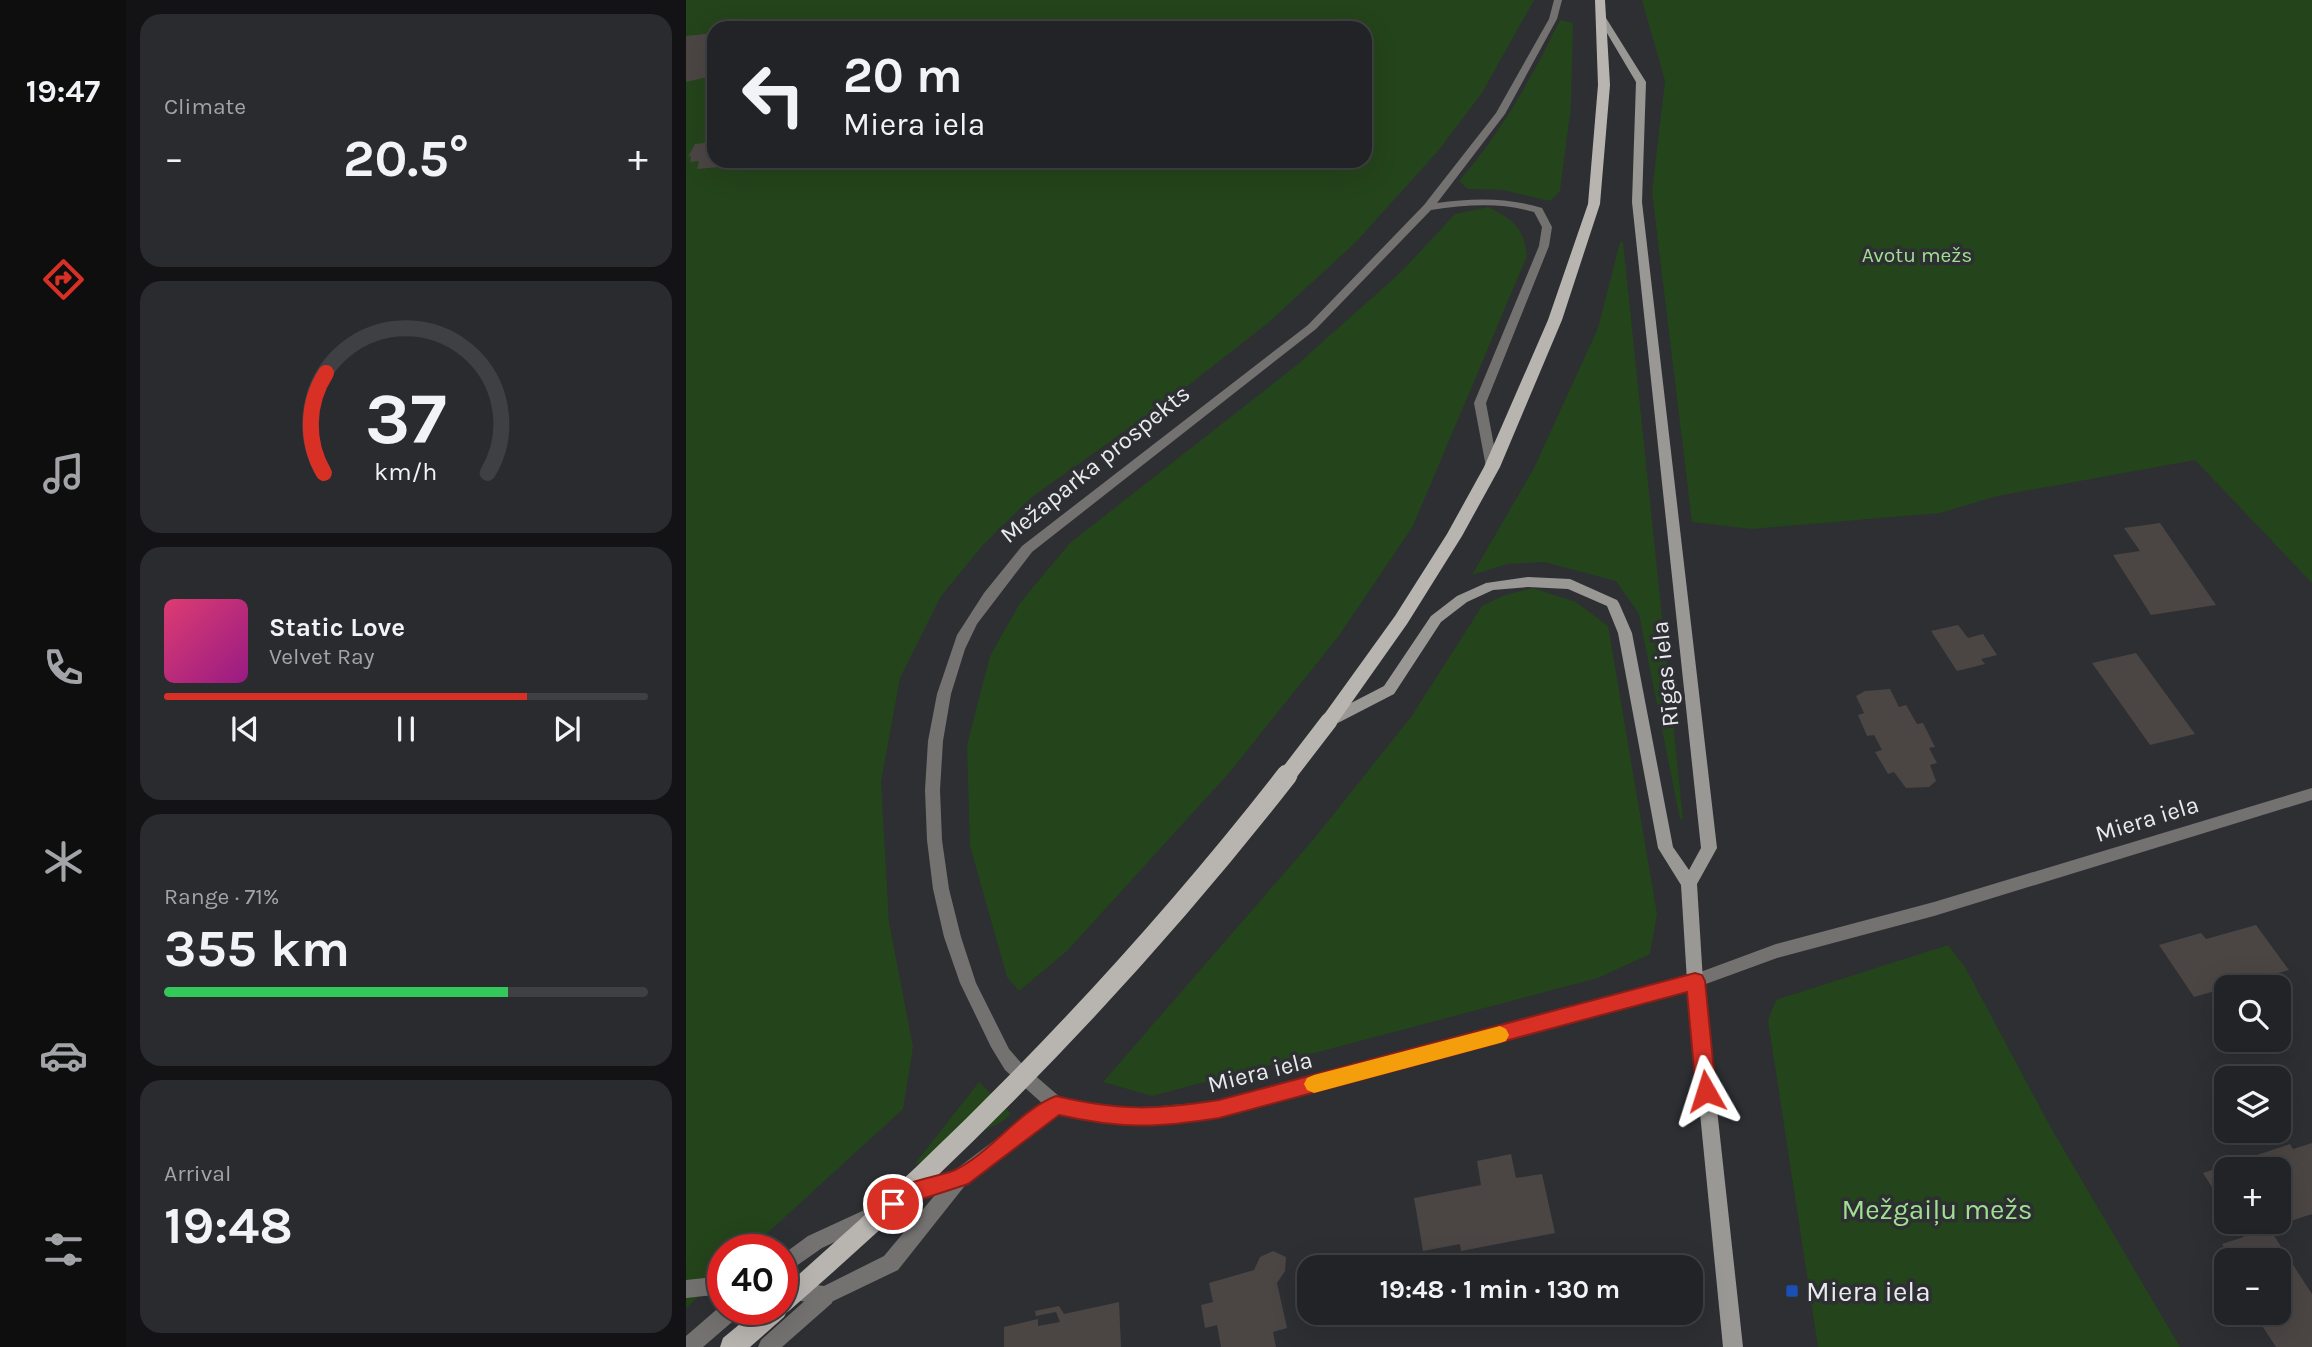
<!DOCTYPE html>
<meta charset="utf-8">
<style>
body{margin:0;font-family:Karla,sans-serif;background:#2a2b2e;color:#f1f3f6;height:100vh;display:flex;flex-direction:column;font-size:26px;white-space:nowrap}
*{box-sizing:border-box;margin:0}
p{font-size:23px;color:#a2a4a7}
.icon{flex:none;width:38px;height:38px;fill:none;stroke:currentColor;stroke-width:2;stroke-linecap:round;stroke-linejoin:round}
.map{position:relative;flex:1;overflow:hidden}
.side{display:flex;flex-direction:column;gap:14px;padding:14px;background:#131315;width:560px}
.side>*{flex:none}
.top-card{position:absolute;left:21px;top:21px;width:665px;height:147px;border-radius:21px;box-shadow:0 7px 28px #0002,0 0 0 2px #3f4043;background:#222326;color:#f1f3f6;overflow:hidden}
.tools{position:absolute;left:1528px;top:975px;display:grid;gap:14px}
.tools a{display:grid;place-items:center;width:77px;height:77px;border-radius:14px;background:#222326;box-shadow:0 7px 28px #0002,0 0 0 2px #3f4043;font-size:35px}
.speed{position:absolute;left:21px;top:1234px;display:flex;gap:14px;font-size:35px;font-weight:700;text-align:center}
.speed>*{display:grid;place-content:center;width:91px;height:91px;border-radius:50%;background:#222326;box-shadow:0 7px 28px #0002,0 0 0 2px #3f4043;line-height:1}
.speed .limit{border:10px solid #d22;background:#fff;color:#111}
.pin{position:absolute;display:grid;place-items:center;width:60px;height:60px;color:#fff;margin:-30px;border:4px solid #fff;border-radius:50%;box-shadow:0 2px 7px #0007}
.me{position:absolute;width:77px;margin:-38px;rotate:354deg;stroke-linejoin:round;filter:drop-shadow(0 0 5px #0008)}
.turn{display:flex;align-items:center;gap:24px;height:147px;padding:0 21px;font-size:32px}
.turn .icon{width:91px;height:91px;stroke-width:2.5}
.turn b{display:block;font-size:49px;line-height:60px}
.big{font-size:52px;font-weight:700;line-height:1.1}
.side .card{flex:1;display:flex;flex-direction:column;justify-content:center;gap:10px;min-width:0;padding:0 24px;border-radius:21px;background:#2a2b2e}
.side .dial{align-items:center;gap:0}
.dial svg{height:182px;overflow:visible;fill:none;stroke:#3f4043;stroke-width:7;stroke-linecap:round;text-anchor:middle}
.dial text{fill:#f1f3f6;stroke:none}
.song{display:flex;align-items:center;gap:21px}
.cover{width:84px;height:84px;border-radius:10px;background:linear-gradient(135deg,hsl(340 70% 55%),hsl(310 70% 35%))}
.played{height:7px;border-radius:4px;background:linear-gradient(90deg,#d93025 75%,#3f4043 75%)}
.keys{display:flex;justify-content:space-around;direction:ltr}
.heat{display:flex;justify-content:space-between;align-items:center;font-size:38px;direction:ltr}
.charge{height:10px;border-radius:5px;background:linear-gradient(90deg,#34c759 71%,#3f4043 0)}
.trip{position:absolute;left:611px;top:1255px;width:406px;height:70px;border-radius:21px;background:#222326;box-shadow:0 7px 28px #0002,0 0 0 2px #3f4043;font-weight:700;line-height:70px;text-align:center}
main{display:flex;flex:1;min-height:0}
.dock{display:flex;flex-direction:column;width:126px;justify-content:space-around;align-items:center;background:#0e0e0f;color:#a2a4a7}
.dock .icon{width:49px;height:49px}
.dock .selected{color:#d93025}
.dock b{font-size:32px;color:#f1f3f6}
.map>svg:first-child{display:block}
.green{fill:#24441b;fill-rule:evenodd}
.building{fill:#4b4644}
.lines{fill:none;stroke-linecap:round;stroke-linejoin:round}
.lane{fill:#747270;fill-rule:evenodd}
.street{fill:#747270;fill-rule:evenodd}
.secondary{fill:#9a9895;fill-rule:evenodd}
.primary{fill:#b8b5b1;fill-rule:evenodd}
.primary-bridge-far1{stroke:#b8b5b1;stroke-width:17}
.primary-bridge{stroke:#b8b5b1;stroke-width:21}
.route{fill:#d93025;stroke:#8d1f18;stroke-width:2}
.slow{fill:#f59e0b}
.transit-dot{fill:#1a4fb4;stroke:#2d2f33;stroke-width:2.5}
.labels{text-anchor:middle;dominant-baseline:central;stroke-width:7;stroke-linejoin:round;paint-order:stroke}
.far-park-label{font-size:21px;fill:#9fdf8f;stroke:#2d2f33}
.street-label{font-size:24px;fill:#e8eaec;stroke:#2d2f33}
.near-park-label{font-size:28px;fill:#9fdf8f;stroke:#2d2f33}
.near-poi-label{font-size:28px;fill:#e8eaec;stroke:#2d2f33;text-anchor:start}
</style>
<main>
<nav class="dock">
<b>19:47</b>
<svg class="icon selected" aria-label="directions" viewBox="0 0 24 24"><path d="M12 3l9 9-9 9-9-9zM9 14v-3h6M13 9l2 2-2 2"/></svg>
<svg class="icon" aria-label="music" viewBox="0 0 24 24"><path d="M9 18V5l10-2v13"/><circle cx="6" cy="18" r="3"/><circle cx="16" cy="16" r="3"/></svg>
<svg class="icon" aria-label="phone" viewBox="0 0 24 24"><path d="M5 4h4l2 5-3 2q2 4 5 5l2-3 5 2v4C11 20 4 13 5 4z"/></svg>
<svg class="icon" aria-label="climate" viewBox="0 0 24 24"><path d="M12 3v18M4 7l16 10M4 17L20 7"/></svg>
<svg class="icon" aria-label="car" viewBox="0 0 24 24"><path d="M5 17H2v-5l4-1 3-4h7l3 4 3 1v5h-3M9 17h6M6 11h13"/><circle cx="7" cy="17" r="2"/><circle cx="17" cy="17" r="2"/></svg>
<svg class="icon" aria-label="filters" viewBox="0 0 24 24"><path d="M4 7h16M4 17h16"/><circle cx="9" cy="7" r="2"/><circle cx="15" cy="17" r="2"/></svg>
</nav>
<section class="side">
<div class="card"><p>Climate</p>
<div class="heat"><a>−</a><b class="big">20.5°</b><a>+</a></div>
</div>
<div class="card dial"><svg viewBox="0 0 100 80">
<path d="M14 69A42 42 0 1 1 86 69"/>
<path d="M14 69A42 42 0 0 1 15 25" stroke="#d93025"/>
<text x="50" y="56" font-size="32" font-weight="700">37</text>
<text x="50" y="72" font-size="11">km/h</text>
</svg></div>
<div class="card">
<div class="song"><i class="cover"></i><div><b>Static Love</b><p>Velvet Ray</p></div></div>
<div class="played"></div>
<div class="keys"><svg class="icon" aria-label="previous" viewBox="0 0 24 24"><path d="M18 5L8 12l10 7zM5 5v14"/></svg><svg class="icon" aria-label="pause" viewBox="0 0 24 24"><path d="M8 5v14M16 5v14"/></svg><svg class="icon" aria-label="next" viewBox="0 0 24 24"><path d="M6 5l10 7-10 7zM19 5v14"/></svg></div>
</div>
<div class="card"><p>Range · 71%</p><b class="big">355 km</b><div class="charge"></div></div>
<div class="card"><p>Arrival</p><b class="big">19:48</b></div>
</section>
<div class="map">
<svg width="1626" height="1347" viewBox="0 0 1626 1347">
<rect width="100%" height="100%" fill="#2d2f33"/>
<path class="green" d="M0 0H848L796 93 752 151 670 242 582 323 495 391 346 497 297 545 255 596 214 678 195 782 203 922 227 1047 217 1109 64 1249 37 1250V1275L0 1308ZM28 28H679V161H28Z
M956 0H1626V583L1509 460 1311 496 1254 513 1066 529 1006 522 966 192 979 81Z
M874 20 887 23 885 106 874 191 864 201 817 190 782 189 773 181C815 133 846 77 874 20Z
M802 207C826 219 838 227 841 256L727 526 652 637 543 773 381 951 333 991 321 977 284 846 281 745 304 656 334 603 384 543 612 364 715 272 769 214Z
M934 242H937L997 819H994L953 614 930 581 858 562 821 564 786 575 848 468 912 328Z
M847 588 890 602 922 626 971 914 964 954 912 978 466 1096 417 1082 627 840 725 717 796 606 819 595Z
M1262 945 1279 967 1365 1128 1494 1347H1132L1082 1020 1090 1000Z
M293 1082 325 1114 317 1121 228 1165Z"/>
<path class="building" d="M28 33V55L23 66 28 69 26 76 0 82V36Z
M28 142V161H34L33 167 11 169 13 161 4 162 5 156 2 157 9 144Z
M1474 523 1530 605 1465 615 1427 555 1454 551 1438 528Z
M1272 625 1282 638 1297 634 1311 655 1295 659 1299 664 1271 671 1245 631Z
M1450 653 1509 734 1464 745 1406 663Z
M1204 689 1213 707 1220 705 1231 724 1237 723 1249 747 1243 748 1251 763 1244 765 1250 781 1243 787 1220 788 1208 772 1202 774 1189 752 1196 750 1188 735 1181 736 1172 715 1178 713 1170 696 1179 691Z
M1570 925 1603 970 1508 997 1473 945 1515 933 1520 939Z
M1626 1143V1214L1583 1228 1626 1294V1347H1590L1567 1312H1592V1260H1546L1536 1244 1558 1237 1548 1222H1592V1169H1540V1209L1517 1173 1604 1144 1607 1149Z
M825 1154 830 1178 856 1174 869 1233 775 1251 774 1244 737 1251 728 1198 795 1185 791 1161Z
M587 1251 600 1257 599 1271 591 1283 601 1328 587 1332 590 1347H535L531 1325 519 1328 515 1305 527 1302 523 1283 568 1270 574 1257Z
M433 1302 435 1347H318V1327L352 1319V1326L374 1322 370 1312 350 1316 349 1311 373 1306 378 1314Z"/>
<g class="lines">
<path class="lane" d="M139 1287 146 1289 148 1296 146 1303 96 1347H72L75 1340 132 1289Z
M37 1304V1309H55L53 1316 17 1347H0V1336Z"/>
<path class="street" d="M868 0H876L871 19 819 114 751 203C787 198 820 197 856 208L866 227 863 246 800 403 812 467 810 470 806 471 800 467 788 403 853 246 856 227 848 212C814 202 780 205 745 210L630 329 346 552 291 624 279 649 265 694 257 741 254 790 256 840 263 889 275 937 290 983 323 1049 337 1065 375 1098 414 1105 452 1108 533 1101 1009 974 1090 944 1248 902 1626 788V800L1248 916 1091 958 1009 988 533 1117C478 1125 427 1125 372 1114L281 1183 212 1270 139 1305 96 1298V1280L138 1286 198 1256 249 1195 221 1205 215 1202 212 1196 215 1190 269 1170 357 1104 319 1070 305 1047 274 983 258 937 247 889 241 840 239 790 242 741 251 694 271 635 298 593 336 546 622 325 738 205 810 113 863 19Z
M185 1207 191 1210 194 1216 191 1222 136 1248 96 1276V1255L122 1236Z
M37 1276V1294L0 1298V1280Z"/>
<path class="secondary" d="M916 15 920 18 960 82 956 202 1031 848 1011 884 1017 981 1057 1347H1037L1001 981 995 885 972 848 932 633 921 606 882 589 842 587 807 590 781 602 755 622 708 694 648 725H638L636 721 638 717 698 686 745 616 771 596 800 583 842 577 884 579 931 600 933 603 946 633 987 847 1003 870 1015 848 946 202 950 82 912 18Z"/>
<path class="primary" d="M909 0H919L924 85 914 204 876 320 814 467 776 536 721 624 649 726H637L634 721 637 716 709 616 761 534 798 467 862 320 902 204 912 85Z
M96 1300 102 1309 98 1317 64 1347H34L37 1338 72 1309H96Z"/>
<path class="primary-bridge-far1" d="M600 777 643 721"/>
<path class="primary-bridge" d="M96 1303C278 1145 453 965 601 775"/>
</g>
<path class="route" d="M1009 973 1016 975 1019 981 1030 1091 1027 1098 1020 1100 1013 1098 1010 1091 1001 992 533 1118C471 1128 434 1129 373 1115L282 1184 236 1199 207 1214 200 1211 197 1204C207 1180 248 1179 269 1170 306 1152 332 1111 370 1096 435 1111 468 1110 533 1100Z"/>
<path class="slow" d="M814 1026 820 1029 823 1035 820 1041 814 1043 628 1093 621 1090 618 1084 621 1078 628 1075Z"/>
<rect class="transit-dot" x="1099" y="1284" width="14" height="14" rx="3.5"/>
<g class="labels">
<g class="far-park-label">
<text x="1231" y="255">Avotu mežs</text>
</g>
<g class="street-label">
<text transform="translate(409 464) rotate(-39)">Mežaparka prospekts</text>
<text transform="translate(979 674) rotate(-96)">Rīgas iela</text>
<text transform="translate(1461 819) rotate(-17)">Miera iela</text>
<text transform="translate(574 1072) rotate(-14)">Miera iela</text>
</g>
<g class="near-park-label">
<text x="1251" y="1209">Mežgaiļu mežs</text>
</g>
<g class="near-poi-label">
<text x="1120" y="1291">Miera iela</text>
</g>
</g>
</svg>
<div class="tools">
<a><svg class="icon" aria-label="search" viewBox="0 0 24 24"><circle cx="10" cy="10" r="6"/><path d="M15 15l6 6"/></svg></a>
<a><svg class="icon" aria-label="layers" viewBox="0 0 24 24"><path d="M12 4l9 5-9 5-9-5zM3 14l9 5 9-5"/></svg></a>
<a>+</a>
<a>−</a>
</div>
<div class="speed"><div class="limit">40</div></div>
<div class="pin" style="left:207px;top:1204px;background:#d93025"><svg class="icon" aria-label="arrive" viewBox="0 0 24 24"><path d="M6 21V4h12l-3 4 3 4H6"/></svg></div>
<svg class="me" style="left:1020px;top:1091px" viewBox="-20 -20 40 40"><path d="M0-17L14 15 0 8-14 15z" fill="#d93025" stroke="#fff" stroke-width="4"/></svg>
<div class="trip">19:48 · 1 min · 130 m</div>
<div class="top-card">
<div class="turn"><svg class="icon" aria-label="left" viewBox="0 0 24 24"><path d="M17 20v-9H6M10 6l-5 5 5 5"/></svg><div><b>20 m</b>Miera iela</div></div>
</div>
</div>
</main>
